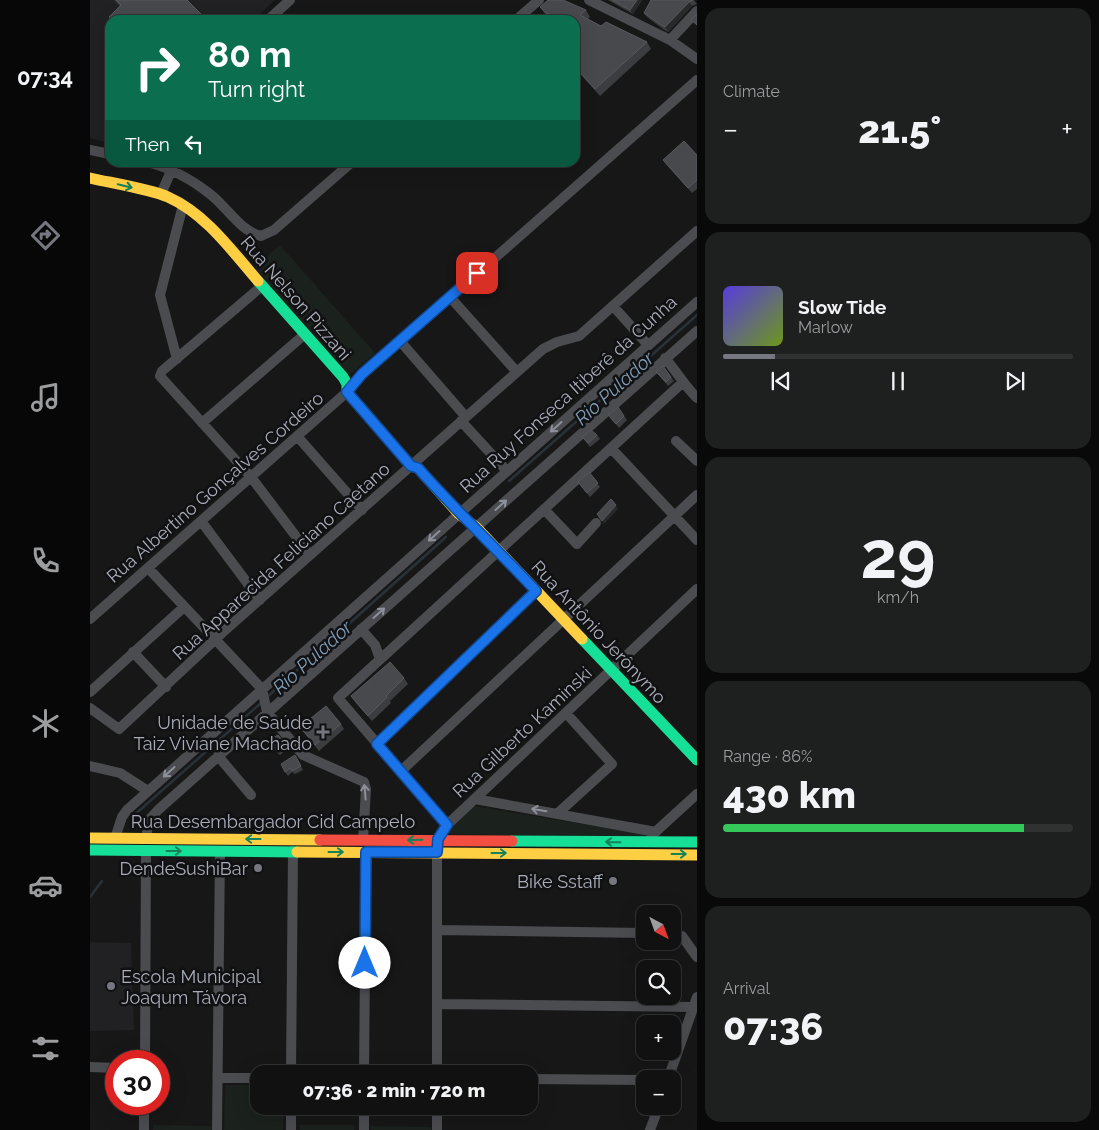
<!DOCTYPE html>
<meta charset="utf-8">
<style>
body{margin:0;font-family:Raleway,sans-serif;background:#1e1f1f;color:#f1f3f6;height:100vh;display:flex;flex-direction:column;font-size:19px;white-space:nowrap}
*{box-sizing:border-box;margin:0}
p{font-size:16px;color:#9c9d9f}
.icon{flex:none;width:28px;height:28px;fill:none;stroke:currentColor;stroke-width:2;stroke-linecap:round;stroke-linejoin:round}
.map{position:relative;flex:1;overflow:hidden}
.sheet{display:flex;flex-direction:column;gap:8px;padding:8px;background:#090909;width:402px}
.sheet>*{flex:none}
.guide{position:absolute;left:15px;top:15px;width:475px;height:152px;border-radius:15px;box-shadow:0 5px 20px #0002,0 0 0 1px #303131;background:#0b6e4f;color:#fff;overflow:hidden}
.needle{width:32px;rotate:139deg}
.tools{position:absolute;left:546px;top:905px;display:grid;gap:10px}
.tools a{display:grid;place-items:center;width:45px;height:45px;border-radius:10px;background:#111;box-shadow:0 5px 20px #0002,0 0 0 1px #303131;font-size:25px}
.speed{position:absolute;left:15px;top:1050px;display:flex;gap:10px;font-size:25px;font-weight:700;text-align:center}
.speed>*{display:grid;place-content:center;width:65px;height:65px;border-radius:50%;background:#111;box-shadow:0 5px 20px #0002,0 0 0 1px #303131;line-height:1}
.speed .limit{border:8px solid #d22;background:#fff;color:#111}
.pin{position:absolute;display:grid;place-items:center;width:42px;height:42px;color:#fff;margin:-21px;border-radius:10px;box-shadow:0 2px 8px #0006}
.me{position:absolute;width:55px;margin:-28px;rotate:0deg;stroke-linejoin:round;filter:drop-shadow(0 0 4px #0008)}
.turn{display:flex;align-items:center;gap:18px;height:105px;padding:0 20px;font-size:22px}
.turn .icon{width:65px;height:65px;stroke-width:2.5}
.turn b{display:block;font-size:35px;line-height:42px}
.then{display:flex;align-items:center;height:48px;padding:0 20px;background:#0003;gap:10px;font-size:19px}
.big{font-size:38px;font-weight:800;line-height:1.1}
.sheet .widget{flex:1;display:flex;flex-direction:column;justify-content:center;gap:8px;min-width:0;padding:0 18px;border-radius:15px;background:#1e1f1f}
.sheet .dial{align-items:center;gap:0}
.dial b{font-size:65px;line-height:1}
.song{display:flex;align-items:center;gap:15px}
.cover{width:60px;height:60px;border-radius:8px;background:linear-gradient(135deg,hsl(250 70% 55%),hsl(80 70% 35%))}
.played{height:5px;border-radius:2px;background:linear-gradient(90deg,#757880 15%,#303131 15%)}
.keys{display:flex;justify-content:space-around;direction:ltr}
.heat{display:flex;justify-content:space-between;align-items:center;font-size:28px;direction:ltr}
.charge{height:8px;border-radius:4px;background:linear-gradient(90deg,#34c759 86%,#303131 0)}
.trip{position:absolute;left:160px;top:1065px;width:288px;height:50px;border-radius:15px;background:#111;box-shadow:0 5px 20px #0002,0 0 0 1px #303131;font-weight:800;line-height:50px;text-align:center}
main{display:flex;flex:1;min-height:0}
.menu{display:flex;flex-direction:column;width:90px;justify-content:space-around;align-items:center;background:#070707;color:#9c9d9f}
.menu .icon{width:35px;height:35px}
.menu .active{color:#757880}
.menu b{font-size:22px;color:#f1f3f6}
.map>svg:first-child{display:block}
.built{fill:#212124}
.green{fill:#1b211c}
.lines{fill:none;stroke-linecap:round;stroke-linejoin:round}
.stream{stroke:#2a3239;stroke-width:2.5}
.street{stroke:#4b4c50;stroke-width:10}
.fast{stroke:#16e098;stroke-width:11}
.slow{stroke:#ffcf43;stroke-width:11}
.jam{stroke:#f24e42;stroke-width:11}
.wall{fill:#3c3d40}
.shaded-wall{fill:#28292a}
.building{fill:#48494d;stroke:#57595e}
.oneway{stroke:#14835c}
.oneway2{stroke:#8c9099}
.route-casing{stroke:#114b97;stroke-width:12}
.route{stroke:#1a73e8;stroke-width:9}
.poi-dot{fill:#757880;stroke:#111113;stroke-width:2}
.labels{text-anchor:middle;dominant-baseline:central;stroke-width:5;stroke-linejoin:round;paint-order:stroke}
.street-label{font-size:18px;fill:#a8adb8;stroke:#111113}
.poi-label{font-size:18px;fill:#a8adb8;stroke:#111113;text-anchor:end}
.water-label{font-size:19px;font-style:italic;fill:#7f9bb3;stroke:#111113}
</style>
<main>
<nav class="menu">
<b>07:34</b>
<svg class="icon active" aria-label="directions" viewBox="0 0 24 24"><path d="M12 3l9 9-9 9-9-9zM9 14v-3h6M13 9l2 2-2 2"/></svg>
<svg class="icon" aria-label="music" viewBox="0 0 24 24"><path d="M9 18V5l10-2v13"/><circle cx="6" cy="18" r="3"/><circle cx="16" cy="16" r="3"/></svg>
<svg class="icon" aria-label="phone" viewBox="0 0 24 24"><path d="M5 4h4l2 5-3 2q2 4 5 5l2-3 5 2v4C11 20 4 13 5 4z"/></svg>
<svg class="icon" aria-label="climate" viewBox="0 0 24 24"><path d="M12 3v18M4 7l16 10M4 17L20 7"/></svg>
<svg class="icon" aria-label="car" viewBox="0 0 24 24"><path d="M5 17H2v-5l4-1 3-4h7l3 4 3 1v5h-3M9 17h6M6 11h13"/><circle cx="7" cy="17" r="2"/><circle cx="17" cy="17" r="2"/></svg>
<svg class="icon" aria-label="filters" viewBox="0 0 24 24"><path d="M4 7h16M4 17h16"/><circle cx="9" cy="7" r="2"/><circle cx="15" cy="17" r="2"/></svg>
</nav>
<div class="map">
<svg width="607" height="1130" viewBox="0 0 607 1130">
<rect width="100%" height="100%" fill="#171717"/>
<path class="built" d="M0 0H185L163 20H20V143L0 138Z
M0 942 41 943 44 1030 0 1031Z"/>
<path class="green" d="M190 245 285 353 260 375 165 267Z
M383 806 554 834V837L353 834Z
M135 1085H169V1106H193V1130H134Z
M63 1125 121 1126V1130H63Z
M210 1125H264V1130H210Z
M281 1126 341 1127V1130H281Z"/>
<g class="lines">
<path class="stream" d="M419 481 607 315
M176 698 356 537
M42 817 172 702
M0 897 12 881"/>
<path class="street" d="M499 0 580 40 607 59
M178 20 200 0
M426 20 449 0
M580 40 607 11
M0 150 20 154
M57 162C81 168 101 179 120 194 136 206 151 232 171 236L184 230 262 162
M71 194 85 162
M172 286 72 371 70 376 161 477 220 555
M360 297 427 372
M523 306 558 345
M310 341 376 417
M575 358C587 372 594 385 607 398
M87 359 70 295 93 205
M371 421 417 471
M112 423 215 334
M207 436 272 510
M586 441 607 461
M521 448 607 540
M454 509 487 544 506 523
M111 521 170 600
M58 568 172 689 177 712 213 755 274 782 276 789 273 840
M0 619 257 392 273 374 607 80
M271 629 285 645 290 659
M43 652 76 687
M0 692 94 607
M0 708 29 729 133 632 453 349 467 342 489 336 607 231
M287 744 446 591
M128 756 161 795
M0 766 30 773 58 791
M311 771 607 495
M385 799 566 832
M468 813 522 764 476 713
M357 825 248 698 592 383
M561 836 607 794
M25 838 32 817 37 810 607 302
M56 838 59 820 68 810 607 331
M348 839 357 825 607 589
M347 930 555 933
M582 933 592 936 607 957
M347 1004 603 1007
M55 1061 56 850
M0 1067 26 1068
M201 1074 203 851
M274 1074 276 852
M347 1074V852
M128 1078H169
M439 1079 555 1080
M578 1079 607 997
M54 1130V1104
M127 1130 130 851
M201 1130V1106
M274 1130V1106
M347 1130V1106
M560 1130 569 1106"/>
<path class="fast" d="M168 281 253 377 257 384V392L291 431
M492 639 607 760
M422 841 607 842
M0 850 207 852"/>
<path class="slow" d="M0 178C22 183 60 189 78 197 116 214 142 251 168 281
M291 431 321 466 328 468 369 514 386 527 492 639
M0 838 230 840
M207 852 607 855"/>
<path class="jam" d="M230 840 422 841"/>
</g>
<path class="wall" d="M24 0H97L113 16 116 20H22L19 17 30 6Z
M518 0H552L543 14Z
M604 0 607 4 602 6 578 32 573 29 557 17 554 13Z
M450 7 496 10 500 17 498 19 511 26 557 42 561 49 510 96 485 68V20H461L455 14Z
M607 155V189L602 193 577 165 573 160Z
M573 366 584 381 578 386 566 372Z
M528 407 537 420 529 428 518 415Z
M507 435 510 439 500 447 492 437Z
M499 472 510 487 500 497 488 482Z
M314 678 318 684 300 701 301 703 282 721 265 702 261 696Z
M251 724 254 729 229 751 210 727Z
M177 742 196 745 198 748 190 755 180 746Z
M207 759 213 770 205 774 202 772 198 776 195 772Z"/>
<path class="shaded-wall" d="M547 0H552L543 14 540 10Z
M599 2 602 6 578 32 575 27Z
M526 505 528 509 514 524 512 521Z"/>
<path class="building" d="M26 0H97L113 16 109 20H23L19 17 31 5Z
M458 0H473L496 10 490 15 511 26 516 22 557 42 505 89 485 67V25L487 23H485V20H476L456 13 450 7Z
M522 0H547L540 10Z
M561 0H603L599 2 575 27 570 24 554 13Z
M607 14V25L601 20Z
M594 141 607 155V180L598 188 573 160Z
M573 366 581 377 576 382 566 372Z
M528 407 534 416 526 424 518 415Z
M501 430 507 435 498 443 492 437Z
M499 472 508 483 497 493 488 482Z
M521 499 526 505 512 521 507 514Z
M300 662 314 678 296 696 297 697 278 716 261 696Z
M236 706 251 724 225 745 210 727Z
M188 735 196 745 188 751 177 742Z
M205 755 211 766 202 771 200 768 195 772 191 764Z"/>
<defs><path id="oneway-shaft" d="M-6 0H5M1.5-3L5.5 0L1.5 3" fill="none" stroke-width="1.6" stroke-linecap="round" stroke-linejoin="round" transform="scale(1.25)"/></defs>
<g class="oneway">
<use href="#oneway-shaft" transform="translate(35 186) rotate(13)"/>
<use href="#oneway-shaft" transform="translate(163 839) rotate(-180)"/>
<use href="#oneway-shaft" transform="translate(325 840) rotate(179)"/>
<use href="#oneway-shaft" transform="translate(523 842) rotate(-179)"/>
<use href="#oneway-shaft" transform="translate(84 851)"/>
<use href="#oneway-shaft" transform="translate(246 852)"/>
<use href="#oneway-shaft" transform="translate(409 853)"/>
<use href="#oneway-shaft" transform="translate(589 854)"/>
</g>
<g class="oneway2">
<use href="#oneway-shaft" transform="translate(466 427) rotate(138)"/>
<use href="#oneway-shaft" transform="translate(411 505) rotate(-42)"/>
<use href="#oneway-shaft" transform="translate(344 536) rotate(138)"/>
<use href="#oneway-shaft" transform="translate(289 613) rotate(-42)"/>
<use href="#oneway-shaft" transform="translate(79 772) rotate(138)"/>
<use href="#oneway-shaft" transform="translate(275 792) rotate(-95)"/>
<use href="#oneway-shaft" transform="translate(449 810) rotate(-171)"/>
</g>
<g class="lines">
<g class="route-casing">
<path id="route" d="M275 963 276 852H347L348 839 357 825 287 744 446 591C407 549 366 511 328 468L321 466 257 392 272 374 387 273"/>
</g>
<use href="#route" class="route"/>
</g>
<g class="poi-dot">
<path d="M230.5 724.5h5v5h5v5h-5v5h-5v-5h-5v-5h5z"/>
<circle cx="168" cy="868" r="5"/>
<circle cx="523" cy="881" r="5"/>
<circle cx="21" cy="986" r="5"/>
</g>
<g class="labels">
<g class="street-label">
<text transform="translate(206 298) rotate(49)">Rua Nelson Pizzani</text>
<text transform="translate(478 394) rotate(-42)">Rua Ruy Fonseca Itiberê da Cunha</text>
<text transform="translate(125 487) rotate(-41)">Rua Albertino Gonçalves Cordeiro</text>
<text transform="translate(191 561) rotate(-42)">Rua Apparecida Feliciano Caetano</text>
<text transform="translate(509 632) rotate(47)">Rua Antônio Jerônymo</text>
<text transform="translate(432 732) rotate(-43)">Rua Gilberto Kaminski</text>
<text x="183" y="821">Rua Desembargador Cid Campelo</text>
</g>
<g class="poi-label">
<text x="222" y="722">Unidade de Saúde<tspan x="222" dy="21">Taiz Viviane Machado</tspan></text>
<text x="158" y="868">DendeSushiBar</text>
<text x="513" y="881">Bike Sstaff</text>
<text x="31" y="976" text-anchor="start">Escola Municipal<tspan x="31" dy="21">Joaqum Távora</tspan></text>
</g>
<g class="water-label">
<text transform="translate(524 388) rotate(-42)">Rio Pulador</text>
<text transform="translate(222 657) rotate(-42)">Rio Pulador</text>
</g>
</g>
</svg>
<div class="tools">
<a><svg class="needle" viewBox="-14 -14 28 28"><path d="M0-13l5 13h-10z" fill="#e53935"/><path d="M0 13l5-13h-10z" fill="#9c9d9f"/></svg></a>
<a><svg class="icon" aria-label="search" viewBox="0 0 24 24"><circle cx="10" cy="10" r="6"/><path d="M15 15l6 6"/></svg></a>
<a>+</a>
<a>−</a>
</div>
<div class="speed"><div class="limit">30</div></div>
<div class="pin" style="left:387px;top:273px;background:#d93025"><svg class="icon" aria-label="arrive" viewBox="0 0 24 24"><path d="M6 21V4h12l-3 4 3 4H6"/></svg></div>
<svg class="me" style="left:275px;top:963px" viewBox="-20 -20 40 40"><circle r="19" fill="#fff"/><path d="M0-13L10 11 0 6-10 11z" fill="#1a73e8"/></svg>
<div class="trip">07:36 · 2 min · 720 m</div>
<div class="guide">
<div class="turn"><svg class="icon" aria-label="right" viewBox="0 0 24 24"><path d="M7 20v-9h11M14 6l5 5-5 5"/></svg><div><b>80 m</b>Turn right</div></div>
<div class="then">Then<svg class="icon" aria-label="left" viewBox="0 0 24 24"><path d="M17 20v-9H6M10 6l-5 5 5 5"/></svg></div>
</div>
</div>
<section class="sheet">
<div class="widget"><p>Climate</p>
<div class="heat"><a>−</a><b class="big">21.5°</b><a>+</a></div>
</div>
<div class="widget">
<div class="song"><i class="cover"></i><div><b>Slow Tide</b><p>Marlow</p></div></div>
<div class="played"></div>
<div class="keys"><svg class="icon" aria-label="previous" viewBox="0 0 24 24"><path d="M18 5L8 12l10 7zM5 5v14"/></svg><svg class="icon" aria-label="pause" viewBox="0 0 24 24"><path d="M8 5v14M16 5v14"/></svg><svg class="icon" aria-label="next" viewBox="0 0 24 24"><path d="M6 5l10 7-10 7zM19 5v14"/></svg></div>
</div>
<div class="widget dial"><b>29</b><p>km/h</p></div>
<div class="widget"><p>Range · 86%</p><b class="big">430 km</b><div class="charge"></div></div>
<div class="widget"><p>Arrival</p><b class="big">07:36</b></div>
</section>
</main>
